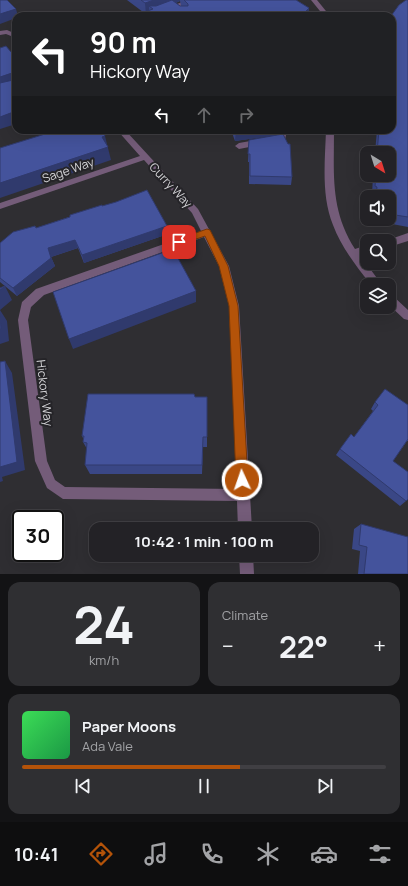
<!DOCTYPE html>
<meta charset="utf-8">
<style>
body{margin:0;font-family:Manrope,sans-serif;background:#2f2f32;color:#f1f3f6;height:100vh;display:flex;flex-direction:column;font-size:15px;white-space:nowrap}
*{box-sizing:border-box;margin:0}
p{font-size:13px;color:#a3a4a7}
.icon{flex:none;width:22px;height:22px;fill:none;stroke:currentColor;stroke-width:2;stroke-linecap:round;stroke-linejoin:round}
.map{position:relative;height:574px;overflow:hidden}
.panel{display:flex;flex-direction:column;gap:8px;padding:8px;background:#131315;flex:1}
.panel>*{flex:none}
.guide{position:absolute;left:12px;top:12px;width:384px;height:122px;border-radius:12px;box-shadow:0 4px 16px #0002,0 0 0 1px #403f43;background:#202124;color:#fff;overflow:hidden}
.needle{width:26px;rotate:142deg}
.tools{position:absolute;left:360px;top:146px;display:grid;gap:8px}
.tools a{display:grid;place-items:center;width:36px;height:36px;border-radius:8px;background:#232226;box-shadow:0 4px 16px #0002,0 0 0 1px #403f43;font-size:20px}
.speed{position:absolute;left:12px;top:510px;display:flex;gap:8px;font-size:20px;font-weight:700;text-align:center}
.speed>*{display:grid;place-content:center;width:52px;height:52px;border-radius:50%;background:#232226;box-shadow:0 4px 16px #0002,0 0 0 1px #403f43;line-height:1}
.speed .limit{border:2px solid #111;border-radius:6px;background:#fff;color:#111}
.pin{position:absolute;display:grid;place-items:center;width:34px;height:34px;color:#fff;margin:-17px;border-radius:8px;box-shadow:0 2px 6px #0006}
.me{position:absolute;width:44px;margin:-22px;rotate:357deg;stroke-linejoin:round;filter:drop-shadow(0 0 3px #0008)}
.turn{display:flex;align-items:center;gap:14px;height:84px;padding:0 12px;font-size:18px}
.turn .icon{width:52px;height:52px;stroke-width:2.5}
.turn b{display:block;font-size:28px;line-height:34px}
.lanes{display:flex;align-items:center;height:38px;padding:0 12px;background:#0003;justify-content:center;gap:20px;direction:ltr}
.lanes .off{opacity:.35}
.big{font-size:30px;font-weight:700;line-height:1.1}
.panel .card{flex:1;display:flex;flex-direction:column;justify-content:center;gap:6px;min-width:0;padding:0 14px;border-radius:12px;background:#2f2f32}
.panel .dial{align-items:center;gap:0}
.dial b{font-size:52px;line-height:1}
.song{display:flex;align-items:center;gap:12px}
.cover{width:48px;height:48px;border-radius:6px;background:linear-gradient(135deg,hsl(130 70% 55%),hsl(140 70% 35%))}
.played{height:4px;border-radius:2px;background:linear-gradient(90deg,#b45309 60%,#403f43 60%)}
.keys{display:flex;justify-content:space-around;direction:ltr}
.heat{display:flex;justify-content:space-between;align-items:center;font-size:22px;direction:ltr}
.panel .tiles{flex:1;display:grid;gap:8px;grid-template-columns:1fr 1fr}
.card:last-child{grid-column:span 2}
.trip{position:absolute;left:89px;top:522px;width:230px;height:40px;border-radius:12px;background:#232226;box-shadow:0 4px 16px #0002,0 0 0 1px #403f43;font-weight:700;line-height:40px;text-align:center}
.dock{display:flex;height:64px;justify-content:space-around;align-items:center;background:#0e0e0f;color:#a3a4a7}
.dock .icon{width:28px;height:28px}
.dock .current{color:#b45309}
.dock b{font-size:18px;color:#f1f3f6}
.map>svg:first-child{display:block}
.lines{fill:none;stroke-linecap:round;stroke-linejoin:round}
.minor{fill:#745c79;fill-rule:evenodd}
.wall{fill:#3a4786;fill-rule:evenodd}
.shaded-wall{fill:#303a6d}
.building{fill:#44539c;stroke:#303a6d}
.route{fill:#b45309;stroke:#753606}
.labels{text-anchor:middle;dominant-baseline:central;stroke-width:4;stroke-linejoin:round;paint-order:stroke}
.street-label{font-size:12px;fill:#d3d3d6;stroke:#252428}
</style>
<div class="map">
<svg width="408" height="574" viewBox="0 0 408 574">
<rect width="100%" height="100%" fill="#2f2e32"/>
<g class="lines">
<path class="minor" d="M187 0H196L156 16H147Z
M311 0H317L330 16H324Z
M7 30 16 34V38L6 34 0 35V31Z
M117 130H125L198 209 229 266 239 306 252 529H238L237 501 63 499 47 488 35 461 18 320 22 302 36 289 201 231 192 213 144 160 0 209V203L140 156ZM204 237 219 266 229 306 237 489 65 487 55 480 47 461 28 320 31 307 44 295Z
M279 130H287L285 140 239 149 235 146 239 143 278 136Z
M326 130H334C334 174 330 210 355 249L367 245V253L360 255 382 285H371C357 267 341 247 333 225 321 195 325 162 326 130Z
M408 233V241L389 247V241H385Z
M389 295 393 296 408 310V320L404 319 389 305Z
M239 555H253L254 574H240Z"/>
</g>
<path class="wall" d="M127 0H296L309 8 308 16H142V13L143 12ZM180 1 181 6H180L176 3Z
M408 0V227L376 221V219H375H389V197H373V196L372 195 373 175H389V153H375L377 130H392Z
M231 130H277V135L235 141Z
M249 140 292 177 291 185 249 184V162H248Z
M102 206 168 234 84 263 78 248 51 257 55 266 17 296 0 282V243L36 228Z
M195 397H207V447H203L202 474H90L85 465 87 449 83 442V438L82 436Z
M375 402 408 405V441H407L393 461 406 501 400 506 336 455 340 449 354 437 373 411 371 409Z
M361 524 408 574H358L360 551 352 549 354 529Z"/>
<path class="shaded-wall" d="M154 0H180V1L153 12V9L149 6V14L146 15 145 3Z
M309 8 308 16H303V14Z
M16 9 18 16H16V18L0 24V14Z
M12 73 16 84 0 89V77Z
M16 111V124L0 129V117Z
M236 130H277V135L235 141Z
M105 136 111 160 0 198V183Z
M167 226 168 234 84 263 82 255Z
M75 240 78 248 51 257 55 266 17 296 13 288 48 248Z
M5 286 12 300 0 310V290Z
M196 291V302L73 349 69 339Z
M0 310 7 321 9 341 0 344Z
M5 361 12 373 25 470 2 477 3 481 0 482V467Z"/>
<path class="building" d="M0 0H7L16 9 0 14Z
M141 0H154L145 3Z
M172 0 180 6H188V4L184 0H296L309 8 303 14 305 15 304 16H146L142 13 153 9 149 6H156Z
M406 0H408V217L389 214V197H376L377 187 375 186 376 175H389V153H377L379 130H392V16H391L399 5Z
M6 46 11 52 15 51 16 52V111L0 117V83L13 80 14 74 12 73 0 77V48Z
M58 130H102L105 136 102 137 108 147 0 183V148Z
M283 134 288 144H290L292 177 250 176V154H248L249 140Z
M147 190 167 226 82 255 75 240 48 248 51 258 13 288 0 278V243L13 232 35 226 36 228 70 217V215L102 205V206L116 202Z
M173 249 196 291 69 339 53 292Z
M5 286 0 290V288Z
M0 316 1 329H0Z
M5 361 17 462 0 467V362Z
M385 389 408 405V439L393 461 408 472V499L406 501 340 449 351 434 354 437 378 405 375 402Z
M88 394H194L195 397H207V437H203L202 465H85L87 443 83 442 84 436H82Z
M361 524 408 537V574H364L367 547 359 545Z"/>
<path class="route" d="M207 229 210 230 228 266 238 306 248 480 246 484 242 485 238 484 236 480 229 306 219 266 205 236 179 245 175 242 176 240Z"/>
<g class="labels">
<g class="street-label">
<text transform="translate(68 170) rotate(-19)">Sage Way</text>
<text transform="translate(171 185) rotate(47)">Curry Way</text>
<text transform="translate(45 393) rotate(83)">Hickory Way</text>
</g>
</g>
</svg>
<div class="tools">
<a><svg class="needle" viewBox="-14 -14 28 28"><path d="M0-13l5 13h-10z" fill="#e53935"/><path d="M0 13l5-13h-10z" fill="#a3a4a7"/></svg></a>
<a><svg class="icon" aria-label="sound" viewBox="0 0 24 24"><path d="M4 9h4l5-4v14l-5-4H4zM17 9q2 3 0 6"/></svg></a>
<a><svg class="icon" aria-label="search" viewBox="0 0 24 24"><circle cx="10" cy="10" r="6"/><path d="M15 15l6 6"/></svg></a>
<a><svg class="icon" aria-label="layers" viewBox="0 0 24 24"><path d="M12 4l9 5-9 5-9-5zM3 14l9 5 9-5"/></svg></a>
</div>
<div class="speed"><div class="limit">30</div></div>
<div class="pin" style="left:179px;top:242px;background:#d93025"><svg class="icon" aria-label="arrive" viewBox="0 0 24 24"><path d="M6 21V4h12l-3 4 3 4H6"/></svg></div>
<svg class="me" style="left:242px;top:480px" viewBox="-20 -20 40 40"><circle r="17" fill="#b45309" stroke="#fff" stroke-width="3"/><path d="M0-11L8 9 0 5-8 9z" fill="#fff"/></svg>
<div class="trip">10:42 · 1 min · 100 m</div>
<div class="guide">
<div class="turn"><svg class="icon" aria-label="left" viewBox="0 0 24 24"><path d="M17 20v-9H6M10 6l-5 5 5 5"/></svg><div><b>90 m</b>Hickory Way</div></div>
<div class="lanes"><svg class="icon" aria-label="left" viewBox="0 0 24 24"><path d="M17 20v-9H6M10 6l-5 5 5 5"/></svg><svg class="icon off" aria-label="ahead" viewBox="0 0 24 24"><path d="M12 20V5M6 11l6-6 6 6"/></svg><svg class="icon off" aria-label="right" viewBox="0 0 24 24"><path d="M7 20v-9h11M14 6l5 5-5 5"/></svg></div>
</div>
</div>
<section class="panel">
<div class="tiles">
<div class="card dial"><b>24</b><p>km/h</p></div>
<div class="card"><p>Climate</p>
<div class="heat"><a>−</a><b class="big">22°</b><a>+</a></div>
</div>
<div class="card">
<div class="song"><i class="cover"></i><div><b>Paper Moons</b><p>Ada Vale</p></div></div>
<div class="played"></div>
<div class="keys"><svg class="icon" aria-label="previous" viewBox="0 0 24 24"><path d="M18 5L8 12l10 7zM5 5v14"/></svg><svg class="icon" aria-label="pause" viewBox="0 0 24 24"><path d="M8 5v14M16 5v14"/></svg><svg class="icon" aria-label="next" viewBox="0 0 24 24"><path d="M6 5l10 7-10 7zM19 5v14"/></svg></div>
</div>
</div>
</section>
<nav class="dock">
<b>10:41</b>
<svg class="icon current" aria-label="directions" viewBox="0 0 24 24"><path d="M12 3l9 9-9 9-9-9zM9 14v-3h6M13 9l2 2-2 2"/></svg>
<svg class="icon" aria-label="music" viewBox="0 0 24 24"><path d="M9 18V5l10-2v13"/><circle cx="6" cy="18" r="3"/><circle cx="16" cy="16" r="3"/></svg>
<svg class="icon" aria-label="phone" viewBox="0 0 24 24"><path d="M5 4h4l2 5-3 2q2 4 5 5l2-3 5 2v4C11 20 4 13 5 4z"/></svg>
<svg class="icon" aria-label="climate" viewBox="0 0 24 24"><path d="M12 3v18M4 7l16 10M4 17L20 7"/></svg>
<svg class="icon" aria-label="car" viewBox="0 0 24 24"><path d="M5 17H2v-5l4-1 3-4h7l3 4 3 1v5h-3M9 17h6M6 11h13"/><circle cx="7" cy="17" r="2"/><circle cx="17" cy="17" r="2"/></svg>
<svg class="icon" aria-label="filters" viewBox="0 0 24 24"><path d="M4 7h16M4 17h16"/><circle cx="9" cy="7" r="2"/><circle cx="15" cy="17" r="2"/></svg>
</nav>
